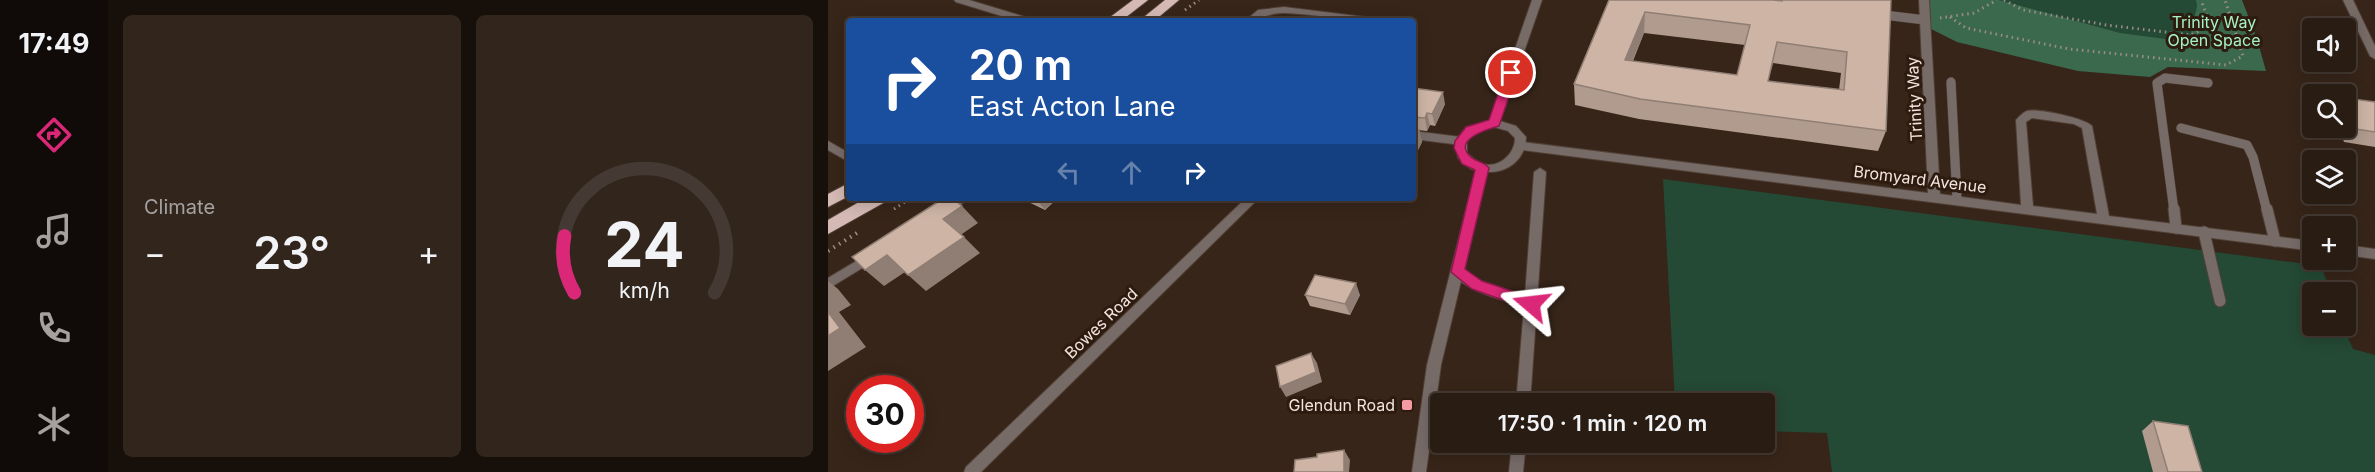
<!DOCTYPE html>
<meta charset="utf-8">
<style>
body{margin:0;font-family:Inter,sans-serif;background:#31251c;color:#f1f3f6;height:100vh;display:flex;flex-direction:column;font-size:22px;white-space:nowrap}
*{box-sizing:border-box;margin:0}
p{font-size:20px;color:#a5a1a0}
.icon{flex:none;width:33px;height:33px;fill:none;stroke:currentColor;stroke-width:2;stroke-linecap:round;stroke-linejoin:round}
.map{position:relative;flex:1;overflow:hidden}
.drawer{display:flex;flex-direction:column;gap:15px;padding:15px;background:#170f0a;width:720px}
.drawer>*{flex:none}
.hud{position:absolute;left:18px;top:18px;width:570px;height:183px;border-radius:6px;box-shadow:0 3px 15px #0003,0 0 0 2px #453a33;background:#1a4fa0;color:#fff;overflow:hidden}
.controls{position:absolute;left:1474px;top:18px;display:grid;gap:12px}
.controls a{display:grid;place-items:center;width:54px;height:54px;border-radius:6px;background:#291c13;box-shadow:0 3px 15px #0003,0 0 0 2px #453a33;font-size:30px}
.speed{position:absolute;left:18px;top:375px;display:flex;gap:12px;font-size:30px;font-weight:700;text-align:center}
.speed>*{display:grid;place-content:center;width:78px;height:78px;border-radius:50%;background:#291c13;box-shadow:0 3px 15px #0003,0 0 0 2px #453a33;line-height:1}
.speed .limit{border:9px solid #d22;background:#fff;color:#111}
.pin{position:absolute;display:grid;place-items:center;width:51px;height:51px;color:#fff;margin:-26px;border:3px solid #fff;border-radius:50%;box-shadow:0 2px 6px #0007}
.me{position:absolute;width:66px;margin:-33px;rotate:287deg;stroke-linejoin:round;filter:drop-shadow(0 0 4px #0008)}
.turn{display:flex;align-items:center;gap:21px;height:126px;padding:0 24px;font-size:27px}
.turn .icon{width:78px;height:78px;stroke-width:2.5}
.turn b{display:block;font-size:42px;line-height:51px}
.lanes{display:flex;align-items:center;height:57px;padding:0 24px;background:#0003;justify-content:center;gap:30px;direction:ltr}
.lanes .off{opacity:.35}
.big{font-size:45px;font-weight:600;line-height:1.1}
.drawer .widget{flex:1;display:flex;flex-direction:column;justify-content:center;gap:9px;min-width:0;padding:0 21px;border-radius:9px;background:#31251c}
.drawer .dial{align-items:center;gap:0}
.dial svg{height:156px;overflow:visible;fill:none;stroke:#453a33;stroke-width:7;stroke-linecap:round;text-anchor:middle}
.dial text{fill:#f1f3f6;stroke:none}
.heat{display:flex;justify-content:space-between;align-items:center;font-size:33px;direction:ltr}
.drawer .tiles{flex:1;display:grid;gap:15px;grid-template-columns:repeat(2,1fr)}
.trip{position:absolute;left:602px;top:393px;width:345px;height:60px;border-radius:6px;background:#291c13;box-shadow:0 3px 15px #0003,0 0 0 2px #453a33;font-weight:600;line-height:60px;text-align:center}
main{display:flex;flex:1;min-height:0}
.tab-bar{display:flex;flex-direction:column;width:108px;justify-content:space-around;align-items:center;background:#100b08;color:#a5a1a0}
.tab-bar .icon{width:42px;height:42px}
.tab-bar .on{color:#db2777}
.tab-bar b{font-size:27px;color:#f1f3f6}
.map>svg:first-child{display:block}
.green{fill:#244934}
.forest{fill:#3a694e}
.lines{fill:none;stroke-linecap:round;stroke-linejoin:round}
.service-far1-casing{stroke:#514035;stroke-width:10}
.service-casing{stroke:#514035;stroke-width:13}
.minor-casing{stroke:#514035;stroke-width:2}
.tertiary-casing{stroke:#514035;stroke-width:2}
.trunk-casing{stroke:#514035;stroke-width:2}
.path-far1{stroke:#9c8d84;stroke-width:3;stroke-dasharray:1.5 4;stroke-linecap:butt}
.path{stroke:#9c8d84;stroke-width:4;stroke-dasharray:1.5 5;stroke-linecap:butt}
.service-far1{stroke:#776b68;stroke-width:9}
.service{stroke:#776b68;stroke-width:11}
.minor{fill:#776b68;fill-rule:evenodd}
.tertiary{fill:#776b68;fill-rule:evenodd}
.trunk{fill:#d4b9b4;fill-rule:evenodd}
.wall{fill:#b09b8e;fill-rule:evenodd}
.shaded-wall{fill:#907e74}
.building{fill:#cdb4a5;stroke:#907e74;stroke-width:1.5;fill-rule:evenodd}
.route{fill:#db2777;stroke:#8e194d;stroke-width:1.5}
.poi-dot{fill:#f49aa3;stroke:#2d1b10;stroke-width:2}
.labels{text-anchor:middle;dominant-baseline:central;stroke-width:6;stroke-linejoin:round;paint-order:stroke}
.park-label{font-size:16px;fill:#a6f2c5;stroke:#2d1b10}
.street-label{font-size:16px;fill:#f2e5de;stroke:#2d1b10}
.poi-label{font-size:16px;fill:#f2e5de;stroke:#2d1b10;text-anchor:end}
</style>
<main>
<nav class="tab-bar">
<b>17:49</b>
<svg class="icon on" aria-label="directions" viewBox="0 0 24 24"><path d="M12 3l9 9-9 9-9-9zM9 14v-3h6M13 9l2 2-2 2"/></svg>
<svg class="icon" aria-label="music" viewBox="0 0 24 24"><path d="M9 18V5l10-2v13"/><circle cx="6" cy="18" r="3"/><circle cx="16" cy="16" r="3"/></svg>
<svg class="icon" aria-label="phone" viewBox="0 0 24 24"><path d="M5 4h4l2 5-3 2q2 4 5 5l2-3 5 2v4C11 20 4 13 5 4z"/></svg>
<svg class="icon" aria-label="climate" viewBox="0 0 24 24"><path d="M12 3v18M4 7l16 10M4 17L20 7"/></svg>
</nav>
<section class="drawer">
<div class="tiles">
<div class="widget"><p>Climate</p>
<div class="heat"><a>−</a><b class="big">23°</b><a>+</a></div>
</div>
<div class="widget dial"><svg viewBox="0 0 100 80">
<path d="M14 69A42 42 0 1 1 86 69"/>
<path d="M14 69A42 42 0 0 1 9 40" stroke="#db2777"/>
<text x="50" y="56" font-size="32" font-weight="700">24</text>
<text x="50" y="72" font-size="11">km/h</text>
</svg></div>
</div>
</section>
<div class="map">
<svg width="1547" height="472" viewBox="0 0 1547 472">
<rect width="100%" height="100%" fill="#372519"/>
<path class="green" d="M1109 0H1409L1435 67Z
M835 179 1493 266 1503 292H1485V326H1515L1525 349 1547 355V472H1004L999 433 936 431V404L847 403Z"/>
<path class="forest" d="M1101 0H1171L1292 33 1361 42 1369 6 1368 0H1414L1429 39 1438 71 1340 67 1322 77 1250 71 1129 42 1103 29Z"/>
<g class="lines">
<g class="service-far1-casing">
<path id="service-far1" d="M1048 14 1097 20
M1123 82 1129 200
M1353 128 1419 145 1425 157 1439 211
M1346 211 1329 83 1337 78 1380 83"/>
</g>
<g class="service-casing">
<path id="service" d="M1346 209 1348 228
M1439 209 1447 241
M1376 232 1392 301"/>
</g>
<g class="minor-casing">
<path id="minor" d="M126 0H141L204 19 206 21H190L128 2Z
M1091 0H1101L1112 194 1193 205 1188 120C1191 117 1194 113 1199 111 1209 108 1257 118 1264 126L1281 216 1485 241V251L695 150 689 146 695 142 1100 193ZM1204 118 1246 124 1254 128 1269 214 1205 206 1198 122Z
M1515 0H1525L1547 46V59L1542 56Z
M456 7 545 18 550 21C518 21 488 14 457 13 440 12 432 21 417 21L430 10Z
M585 131 633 137 638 141 633 145 585 139Z
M0 141 21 153V162L0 150Z
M712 168 718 172 702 404H688L696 307C676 300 635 291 624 272L626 268 630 267 653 281 697 296 706 172Z
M126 198H141L122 213H114L112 210Z
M418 198H431L153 472H136L138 467Z
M1518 245 1547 249V259L1518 255Z
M45 251 49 253 51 256 49 259 0 289V278Z
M684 442H698L695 472H681Z"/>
</g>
<g class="tertiary-casing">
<path id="tertiary" d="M704 0H714L672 121 688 126 698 137C698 159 680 173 659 172L613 365 598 472H584L599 365 648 170 643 169 630 158 628 141 638 127 662 121ZM666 127 680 131 687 138C687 155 669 170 652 163 647 161 643 156 639 153V142L646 133Z"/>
</g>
<g class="trunk-casing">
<path id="trunk" d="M305 0H320L293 21H277Z
M337 0H351L326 21H311Z
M21 183V196L0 207V194Z
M38 198H59L57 202 0 234V220Z"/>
</g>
<path class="path-far1" d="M1176 0 1195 10 1278 25 1363 35 1377 28 1379 16 1373 0
M357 10 371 0
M1122 17 1138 28 1241 49 1398 65 1415 56 1397 0
M1112 18 1146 13 1169 0
M66 209 83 198"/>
<path class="path" d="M0 251 29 233"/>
<use href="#service-far1" class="service-far1"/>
<use href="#service" class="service"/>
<use href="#minor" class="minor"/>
<use href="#tertiary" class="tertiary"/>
<use href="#trunk" class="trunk"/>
</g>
<path class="wall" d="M781 0 953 1V0H1060L1058 131 1050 151 811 119 747 105 746 84ZM816 33 917 45 909 75 805 61ZM945 63 1013 73 1011 90 940 81Z
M585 88 617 104 607 126 602 125 599 131 590 130H591L594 142 585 160Z
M1518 98 1547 102V147L1516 142 1511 128H1518Z
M192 198H230L217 210Z
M477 295H532L522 315 482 306Z
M1325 421 1374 472H1325L1314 431Z"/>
<path class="shaded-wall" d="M817 12 816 33 796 81 797 60Z
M615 92 617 104 607 126 604 114Z
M599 113 602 125 599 131 597 118Z
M591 130 594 142 585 160V142Z
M207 198H230L217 210Z
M134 206 150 223 131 236 115 219Z
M136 237 152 253 98 291 80 275Z
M59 255 77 272 56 286 37 270Z
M0 281 10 289 23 305 11 312 38 347 0 371Z
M528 283 532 295 522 315 517 304Z
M483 353 489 363 494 382 458 397 452 387Z
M516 450 522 460 521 472H516Z"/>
<path class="building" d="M781 0H945L954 1V0H1063L1058 131 812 99 746 84ZM817 12 922 25 909 75 797 60ZM949 42 1019 52 1016 90 940 81Z
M585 88 615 92 604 114 599 113 597 118 585 117Z
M1518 98 1547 102V132L1528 129 1518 102Z
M585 129 591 130 585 142Z
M116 198H124L134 206 115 219 136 237 80 275 59 255 37 270 24 257Z
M487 275 528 283 517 304 477 295Z
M0 312 12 328 0 336Z
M483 353 488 372 452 387 448 366Z
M1325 421 1360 426 1374 472H1340Z
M516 450V472H466L467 460 489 457V454Z"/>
<path class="route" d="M683 69 689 73 671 126C660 129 622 140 644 158 650 162 656 162 661 168L637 269 654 281 708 299 710 304 703 310 644 289 623 272 647 170 634 164 626 148 627 141 638 127 661 120 677 73Z"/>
<rect class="poi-dot" x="573" y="399" width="12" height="12" rx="3"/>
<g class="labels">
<g class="park-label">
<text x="1386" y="22">Trinity Way<tspan x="1386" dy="18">Open Space</tspan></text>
</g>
<g class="street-label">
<text transform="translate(1086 99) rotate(-93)">Trinity Way</text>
<text transform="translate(1092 179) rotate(7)">Bromyard Avenue</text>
<text transform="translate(273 323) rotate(-44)">Bowes Road</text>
</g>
<g class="poi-label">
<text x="567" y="405">Glendun Road</text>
</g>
</g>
</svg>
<div class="controls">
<a><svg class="icon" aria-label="sound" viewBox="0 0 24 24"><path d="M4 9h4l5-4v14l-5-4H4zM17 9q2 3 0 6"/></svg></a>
<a><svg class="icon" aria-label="search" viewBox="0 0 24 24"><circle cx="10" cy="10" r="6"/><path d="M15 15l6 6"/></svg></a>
<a><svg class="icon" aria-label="layers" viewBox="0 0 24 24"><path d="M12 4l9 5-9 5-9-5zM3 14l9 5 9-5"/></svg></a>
<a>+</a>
<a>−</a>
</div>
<div class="speed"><div class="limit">30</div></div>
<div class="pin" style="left:683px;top:73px;background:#d93025"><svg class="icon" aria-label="arrive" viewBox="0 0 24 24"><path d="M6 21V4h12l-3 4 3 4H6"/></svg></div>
<svg class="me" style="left:703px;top:304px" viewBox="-20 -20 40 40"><path d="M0-17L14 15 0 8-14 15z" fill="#db2777" stroke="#fff" stroke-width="4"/></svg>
<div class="trip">17:50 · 1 min · 120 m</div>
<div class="hud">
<div class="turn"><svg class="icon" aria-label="right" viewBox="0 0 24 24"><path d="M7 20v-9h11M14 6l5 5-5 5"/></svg><div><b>20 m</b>East Acton Lane</div></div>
<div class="lanes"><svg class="icon off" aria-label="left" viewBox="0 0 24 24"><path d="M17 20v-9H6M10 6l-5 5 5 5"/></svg><svg class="icon off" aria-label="ahead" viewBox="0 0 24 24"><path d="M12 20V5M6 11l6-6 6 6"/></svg><svg class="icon" aria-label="right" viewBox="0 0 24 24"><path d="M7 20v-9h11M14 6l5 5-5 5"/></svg></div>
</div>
</div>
</main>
